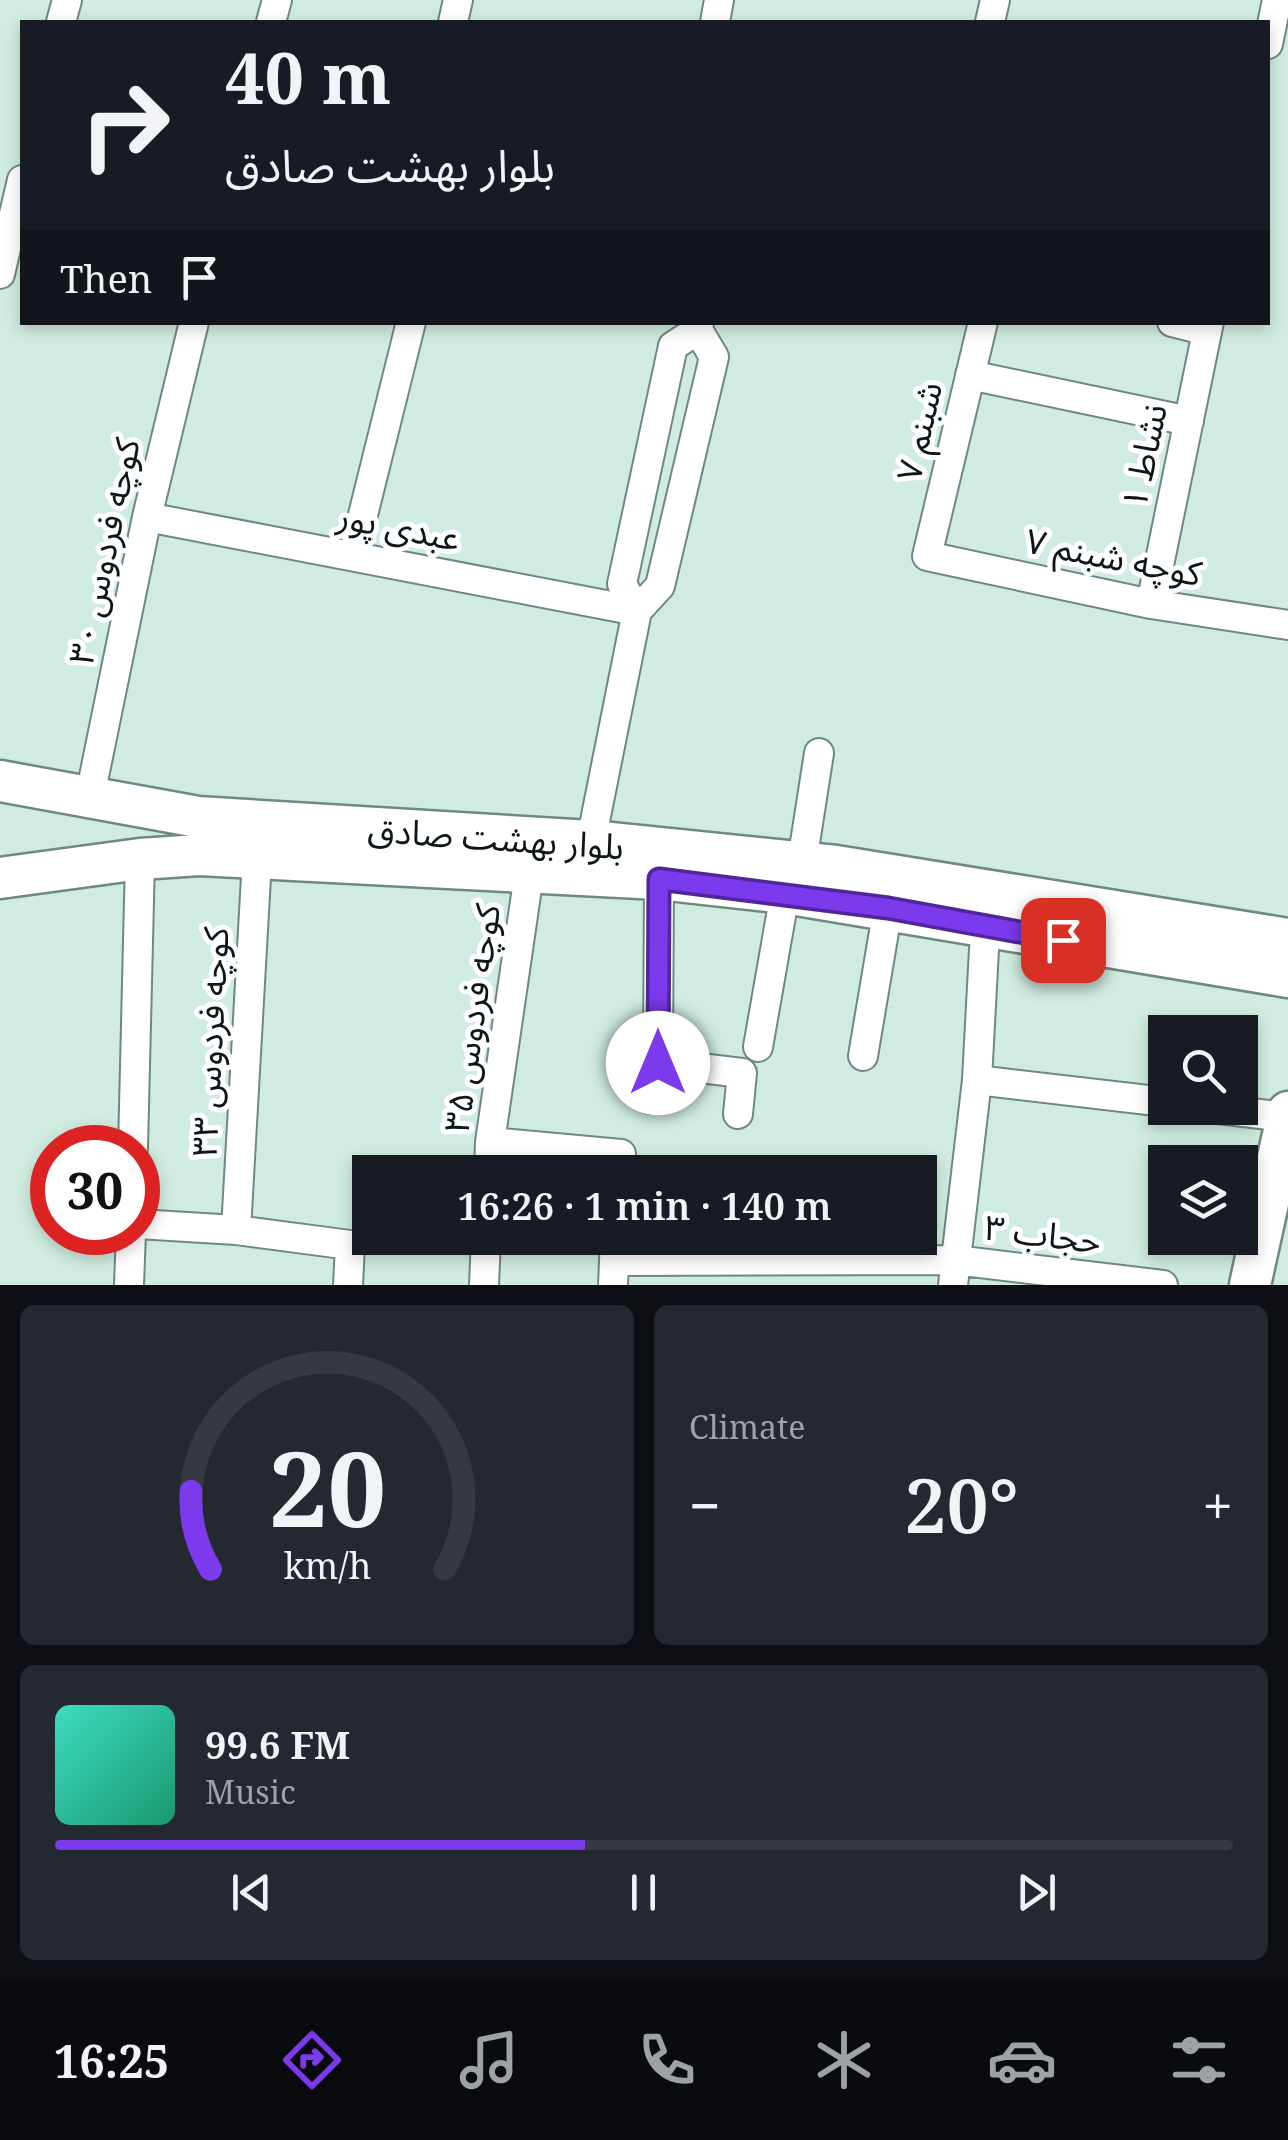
<!DOCTYPE html>
<meta charset="utf-8">
<style>
body{margin:0;font-family:"Noto Serif","Noto Sans Arabic",serif;background:#242831;color:#f1f3f6;height:100vh;display:flex;flex-direction:column;font-size:38px;white-space:nowrap}
*{box-sizing:border-box;margin:0}
p{font-size:32px;color:#9ea1a6}
.icon{flex:none;width:55px;height:55px;fill:none;stroke:currentColor;stroke-width:2;stroke-linecap:round;stroke-linejoin:round}
.map{position:relative;height:1285px;overflow:hidden}
.side{display:flex;flex-direction:column;gap:20px;padding:20px;background:#0d0f14;flex:1}
.side>*{flex:none}
.banner{position:absolute;left:20px;top:20px;width:1250px;height:305px;border-radius:0px;box-shadow:0 5px 15px #0003;background:#171b24;color:#f1f3f6;overflow:hidden}
.fabs{position:absolute;left:1148px;top:1015px;display:grid;gap:20px}
.fabs a{display:grid;place-items:center;width:110px;height:110px;border-radius:0px;background:#171b24;box-shadow:0 5px 15px #0003;font-size:50px}
.speed{position:absolute;left:30px;top:1125px;display:flex;gap:20px;font-size:50px;font-weight:700;text-align:center}
.speed>*{display:grid;place-content:center;width:130px;height:130px;border-radius:50%;background:#171b24;box-shadow:0 5px 15px #0003;line-height:1}
.speed .limit{border:15px solid #d22;background:#fff;color:#111}
.pin{position:absolute;display:grid;place-items:center;width:85px;height:85px;color:#fff;margin:-42px;border-radius:20px;box-shadow:0 5px 15px #0006}
.me{position:absolute;width:110px;margin:-55px;rotate:0deg;stroke-linejoin:round;filter:drop-shadow(0 0 8px #0008)}
.turn{display:flex;align-items:center;gap:35px;height:210px;padding:0 40px;font-size:45px}
.turn .icon{width:130px;height:130px;stroke-width:2.5}
.turn b{display:block;font-size:70px;line-height:85px}
.then{display:flex;align-items:center;height:95px;padding:0 40px;background:#0003;gap:20px;font-size:38px}
.big{font-size:75px;font-weight:600;line-height:1.1}
.side .tile{flex:1;display:flex;flex-direction:column;justify-content:center;gap:15px;min-width:0;padding:0 35px;border-radius:15px;background:#242831}
.side .dial{align-items:center;gap:0}
.dial svg{height:260px;overflow:visible;fill:none;stroke:#363941;stroke-width:7;stroke-linecap:round;text-anchor:middle}
.dial text{fill:#f1f3f6;stroke:none}
.song{display:flex;align-items:center;gap:30px}
.cover{width:120px;height:120px;border-radius:15px;background:linear-gradient(135deg,hsl(170 70% 55%),hsl(160 70% 35%))}
.played{height:10px;border-radius:5px;background:linear-gradient(90deg,#7c3aed 45%,#363941 45%)}
.keys{display:flex;justify-content:space-around;direction:ltr}
.heat{display:flex;justify-content:space-between;align-items:center;font-size:55px;direction:ltr}
.side .tiles{flex:1;display:grid;gap:20px;grid-template-columns:1fr 1fr}
.tile:last-child{grid-column:span 2}
.trip{position:absolute;left:352px;top:1155px;width:585px;height:100px;border-radius:0px;background:#171b24;box-shadow:0 5px 15px #0003;font-weight:600;line-height:100px;text-align:center}
.tab-bar{display:flex;height:160px;justify-content:space-around;align-items:center;background:#090b0e;color:#9ea1a6}
.tab-bar .icon{width:70px;height:70px}
.tab-bar .current{color:#7c3aed}
.tab-bar b{font-size:45px;color:#f1f3f6}
.map>svg:first-child{display:block}
.lines{fill:none;stroke-linecap:round;stroke-linejoin:round}
.street-casing{stroke:#6f897f;stroke-width:32}
.secondary-casing{stroke:#6f897f;stroke-width:45}
.street{stroke:#fff;stroke-width:28}
.secondary{stroke:#fff;stroke-width:40}
.route-casing{stroke:#51269a;stroke-width:25}
.route{stroke:#7c3aed;stroke-width:18}
.labels{text-anchor:middle;dominant-baseline:central;stroke-width:10;stroke-linejoin:round;paint-order:stroke}
.street-label{font-size:35px;fill:#0d1713;stroke:#fff}
</style>
<div class="map">
<svg width="1288" height="1285" viewBox="0 0 1288 1285">
<rect width="100%" height="100%" fill="#d0ece1"/>
<g class="lines">
<g class="street-casing">
<path id="street" d="M61 22 67 0
M271 22 277 0
M453 22 458 0
M715 22 719 0
M990 22 995 0
M1268 44 1277 0
M0 274 22 180
M983 322 927 556 1151 604 1288 625
M1172 322 1207 331
M970 375 1189 421
M147 517 637 611
M353 555 411 322
M1151 604 1209 322
M637 611 622 584 673 346 698 330
M90 796 147 517 194 322
M591 841 637 611 660 586 714 357 698 330 699 322
M802 862 819 753
M758 1047 785 893
M863 1056 888 908
M658 1063 742 1073 738 1114
M977 1080 1165 1102
M651 1099 658 1063 659 879
M1209 1108 1286 1117
M490 1142 621 1154 620 1172
M133 1148 140 859
M489 1172 490 1142 529 874
M138 1224 236 1230 350 1245 348 1285
M236 1230 256 877 253 858
M614 1261 955 1260 1163 1285
M129 1285 131 1232
M484 1285 486 1238
M613 1285 615 1238
M953 1285 977 1080 984 949 988 927"/>
</g>
<g class="secondary-casing">
<path id="secondary" d="M0 781 198 817 591 841 836 866 1288 939
M0 878 140 859 199 855 659 879 785 893 1288 977
M1250 1285 1288 1112"/>
</g>
<use href="#street" class="street"/>
<use href="#secondary" class="secondary"/>
</g>
<g class="lines">
<g class="route-casing">
<path id="route" d="M658 1063 659 879 888 908 1063 940"/>
</g>
<use href="#route" class="route"/>
</g>
<g class="labels">
<g class="street-label">
<text transform="translate(918 431) rotate(-77)">شبنم ۷</text>
<text transform="translate(1143 456) rotate(-78)">نشاط ۱</text>
<text transform="translate(399 526) rotate(11)">عبدی پور</text>
<text transform="translate(103 551) rotate(-78)">کوچه فردوس ۳۰</text>
<text transform="translate(1114 556) rotate(11)">کوچه شبنم ۷</text>
<text transform="translate(496 837) rotate(4)">بلوار بهشت صادق</text>
<text transform="translate(471 1018) rotate(-82)">کوچه فردوس ۳۵</text>
<text transform="translate(209 1042) rotate(-87)">کوچه فردوس ۳۳</text>
<text transform="translate(1043 1233) rotate(7)">حجاب ۳</text>
</g>
</g>
</svg>
<div class="fabs">
<a><svg class="icon" aria-label="search" viewBox="0 0 24 24"><circle cx="10" cy="10" r="6"/><path d="M15 15l6 6"/></svg></a>
<a><svg class="icon" aria-label="layers" viewBox="0 0 24 24"><path d="M12 4l9 5-9 5-9-5zM3 14l9 5 9-5"/></svg></a>
</div>
<div class="speed"><div class="limit">30</div></div>
<div class="pin" style="left:1063px;top:940px;background:#d93025"><svg class="icon" aria-label="arrive" viewBox="0 0 24 24"><path d="M6 21V4h12l-3 4 3 4H6"/></svg></div>
<svg class="me" style="left:658px;top:1063px" viewBox="-20 -20 40 40"><circle r="19" fill="#fff"/><path d="M0-13L10 11 0 6-10 11z" fill="#7c3aed"/></svg>
<div class="trip">16:26 · 1 min · 140 m</div>
<div class="banner">
<div class="turn"><svg class="icon" aria-label="right" viewBox="0 0 24 24"><path d="M7 20v-9h11M14 6l5 5-5 5"/></svg><div><b>40 m</b>بلوار بهشت صادق</div></div>
<div class="then">Then<svg class="icon" aria-label="arrive" viewBox="0 0 24 24"><path d="M6 21V4h12l-3 4 3 4H6"/></svg></div>
</div>
</div>
<section class="side">
<div class="tiles">
<div class="tile dial"><svg viewBox="0 0 100 80">
<path d="M14 69A42 42 0 1 1 86 69"/>
<path d="M14 69A42 42 0 0 1 8 45" stroke="#7c3aed"/>
<text x="50" y="56" font-size="32" font-weight="700">20</text>
<text x="50" y="72" font-size="11">km/h</text>
</svg></div>
<div class="tile"><p>Climate</p>
<div class="heat"><a>−</a><b class="big">20°</b><a>+</a></div>
</div>
<div class="tile">
<div class="song"><i class="cover"></i><div><b>99.6 FM</b><p>Music</p></div></div>
<div class="played"></div>
<div class="keys"><svg class="icon" aria-label="previous" viewBox="0 0 24 24"><path d="M18 5L8 12l10 7zM5 5v14"/></svg><svg class="icon" aria-label="pause" viewBox="0 0 24 24"><path d="M8 5v14M16 5v14"/></svg><svg class="icon" aria-label="next" viewBox="0 0 24 24"><path d="M6 5l10 7-10 7zM19 5v14"/></svg></div>
</div>
</div>
</section>
<nav class="tab-bar">
<b>16:25</b>
<svg class="icon current" aria-label="directions" viewBox="0 0 24 24"><path d="M12 3l9 9-9 9-9-9zM9 14v-3h6M13 9l2 2-2 2"/></svg>
<svg class="icon" aria-label="music" viewBox="0 0 24 24"><path d="M9 18V5l10-2v13"/><circle cx="6" cy="18" r="3"/><circle cx="16" cy="16" r="3"/></svg>
<svg class="icon" aria-label="phone" viewBox="0 0 24 24"><path d="M5 4h4l2 5-3 2q2 4 5 5l2-3 5 2v4C11 20 4 13 5 4z"/></svg>
<svg class="icon" aria-label="climate" viewBox="0 0 24 24"><path d="M12 3v18M4 7l16 10M4 17L20 7"/></svg>
<svg class="icon" aria-label="car" viewBox="0 0 24 24"><path d="M5 17H2v-5l4-1 3-4h7l3 4 3 1v5h-3M9 17h6M6 11h13"/><circle cx="7" cy="17" r="2"/><circle cx="17" cy="17" r="2"/></svg>
<svg class="icon" aria-label="filters" viewBox="0 0 24 24"><path d="M4 7h16M4 17h16"/><circle cx="9" cy="7" r="2"/><circle cx="15" cy="17" r="2"/></svg>
</nav>
